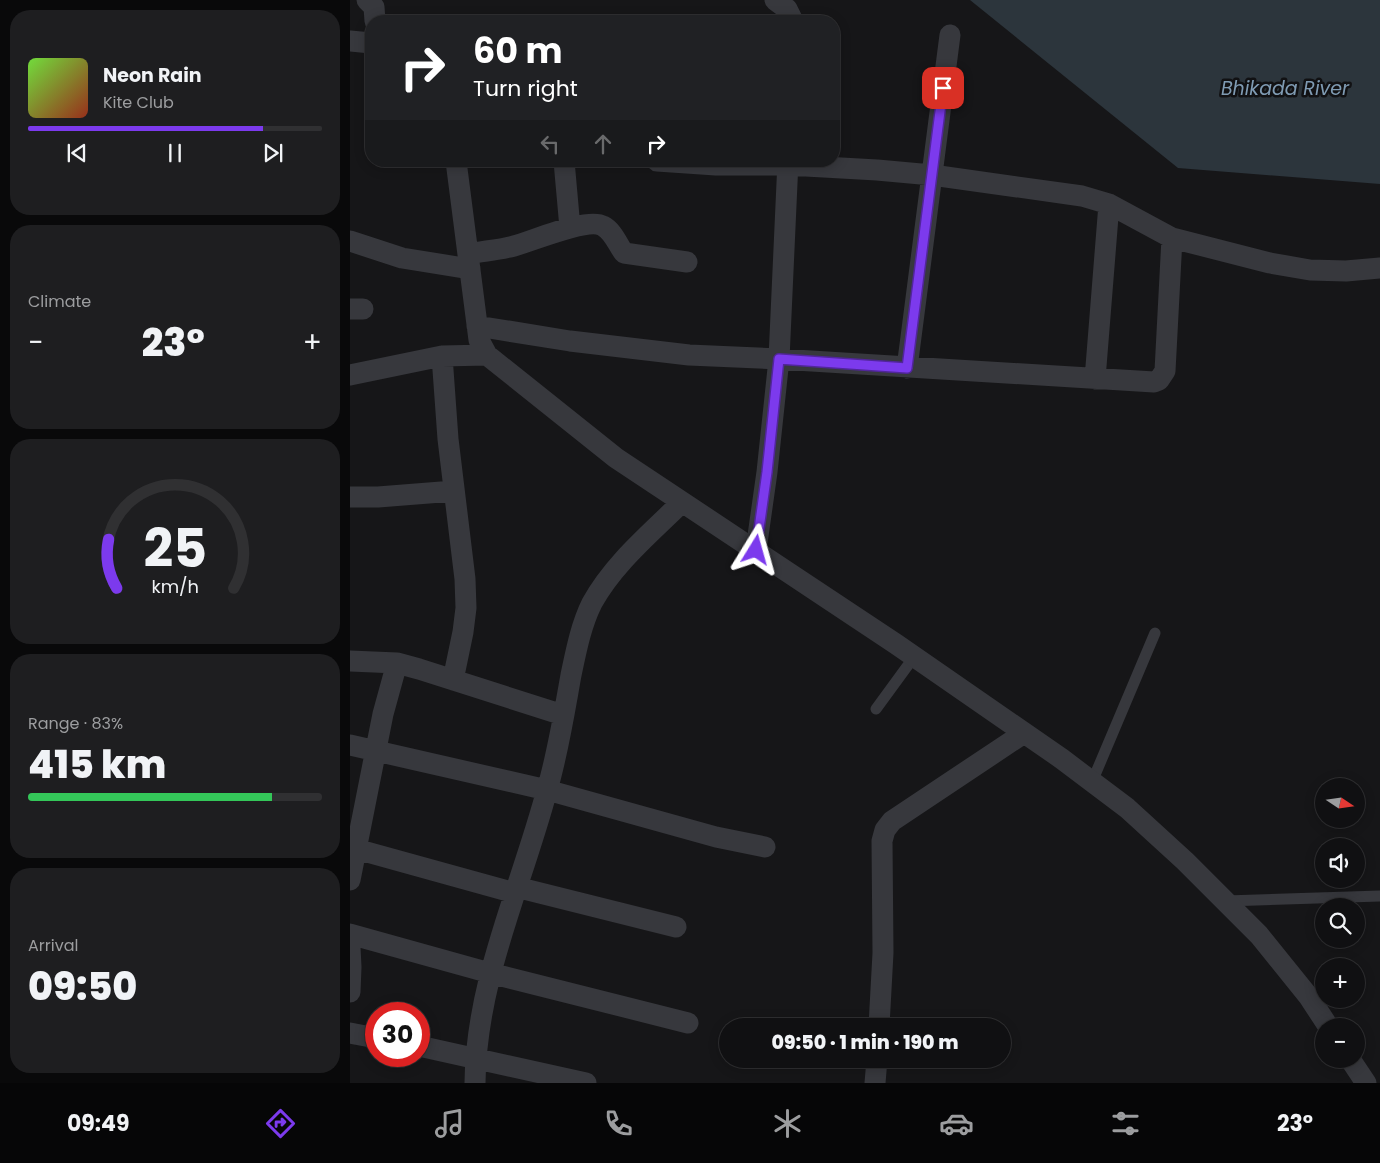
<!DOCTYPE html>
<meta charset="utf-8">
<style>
body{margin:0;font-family:Poppins,sans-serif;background:#1e1e20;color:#f1f3f6;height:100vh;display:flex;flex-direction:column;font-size:19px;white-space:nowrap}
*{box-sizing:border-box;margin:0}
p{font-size:16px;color:#9c9d9f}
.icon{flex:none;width:28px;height:28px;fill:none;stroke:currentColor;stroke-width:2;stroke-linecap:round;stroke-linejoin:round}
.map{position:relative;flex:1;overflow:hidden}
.details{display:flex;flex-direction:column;gap:10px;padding:10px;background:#09090a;width:350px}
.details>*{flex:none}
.banner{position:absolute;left:15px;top:15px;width:475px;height:152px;border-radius:20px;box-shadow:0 2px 12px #0003,0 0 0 1px #303032;background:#202124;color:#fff;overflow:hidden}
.needle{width:32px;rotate:103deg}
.buttons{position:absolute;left:965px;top:778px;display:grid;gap:10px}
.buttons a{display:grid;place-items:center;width:50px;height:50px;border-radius:50%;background:#101012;box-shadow:0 2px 12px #0003,0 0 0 1px #303032;font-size:25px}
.speed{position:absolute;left:15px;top:1002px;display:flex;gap:10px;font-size:25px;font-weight:700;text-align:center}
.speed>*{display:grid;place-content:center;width:65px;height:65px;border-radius:50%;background:#101012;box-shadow:0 2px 12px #0003,0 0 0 1px #303032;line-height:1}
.speed .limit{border:8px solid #d22;background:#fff;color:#111}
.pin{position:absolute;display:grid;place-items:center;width:42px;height:42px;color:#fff;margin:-21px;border-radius:10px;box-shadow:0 2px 8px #0006}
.me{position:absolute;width:55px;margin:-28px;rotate:8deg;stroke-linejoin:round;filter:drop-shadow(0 0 4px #0008)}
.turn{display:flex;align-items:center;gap:18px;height:105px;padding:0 25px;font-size:22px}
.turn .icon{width:65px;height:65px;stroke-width:2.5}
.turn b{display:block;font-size:35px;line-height:42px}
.lanes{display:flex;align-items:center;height:48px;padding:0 25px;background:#0003;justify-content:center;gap:25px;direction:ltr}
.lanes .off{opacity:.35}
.big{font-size:38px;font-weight:800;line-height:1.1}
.details .tile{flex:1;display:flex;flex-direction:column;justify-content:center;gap:8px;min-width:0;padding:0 18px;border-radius:20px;background:#1e1e20}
.details .dial{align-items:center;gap:0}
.dial svg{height:130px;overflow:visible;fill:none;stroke:#303032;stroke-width:7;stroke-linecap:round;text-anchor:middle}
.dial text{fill:#f1f3f6;stroke:none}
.song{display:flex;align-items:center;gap:15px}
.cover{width:60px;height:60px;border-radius:8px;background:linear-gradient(135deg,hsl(100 70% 55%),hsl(10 70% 35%))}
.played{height:5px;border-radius:2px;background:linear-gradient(90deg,#7c3aed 80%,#303032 80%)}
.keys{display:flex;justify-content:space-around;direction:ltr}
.heat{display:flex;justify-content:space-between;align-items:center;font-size:28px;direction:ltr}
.charge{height:8px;border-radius:4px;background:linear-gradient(90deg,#34c759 83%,#303032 0)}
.trip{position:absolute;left:369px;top:1018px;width:292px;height:50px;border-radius:25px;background:#101012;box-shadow:0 2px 12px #0003,0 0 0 1px #303032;font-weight:800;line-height:50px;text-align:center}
.dock{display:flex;height:80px;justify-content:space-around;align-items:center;background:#060607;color:#9c9d9f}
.dock .icon{width:35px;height:35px}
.dock .on{color:#7c3aed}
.dock b{font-size:22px;color:#f1f3f6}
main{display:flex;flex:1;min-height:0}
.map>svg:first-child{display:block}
.water{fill:#2c353c}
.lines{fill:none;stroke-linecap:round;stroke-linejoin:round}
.service{stroke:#37383d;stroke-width:11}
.minor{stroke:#37383d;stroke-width:21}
.route-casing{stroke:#51269a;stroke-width:12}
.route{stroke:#7c3aed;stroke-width:9}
.labels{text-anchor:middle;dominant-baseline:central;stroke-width:5;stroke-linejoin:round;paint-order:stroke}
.water-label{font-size:19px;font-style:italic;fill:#7f9bb3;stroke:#111113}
</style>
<main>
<section class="details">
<div class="tile">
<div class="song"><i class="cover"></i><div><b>Neon Rain</b><p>Kite Club</p></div></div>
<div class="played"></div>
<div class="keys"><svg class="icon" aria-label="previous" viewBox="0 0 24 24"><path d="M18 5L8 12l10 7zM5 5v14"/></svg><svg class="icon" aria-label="pause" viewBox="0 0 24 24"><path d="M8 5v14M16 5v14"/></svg><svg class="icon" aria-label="next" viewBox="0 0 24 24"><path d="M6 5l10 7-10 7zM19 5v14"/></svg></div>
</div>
<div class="tile"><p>Climate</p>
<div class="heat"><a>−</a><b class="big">23°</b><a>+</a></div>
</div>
<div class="tile dial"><svg viewBox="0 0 100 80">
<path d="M14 69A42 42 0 1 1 86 69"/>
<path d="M14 69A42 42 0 0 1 9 39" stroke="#7c3aed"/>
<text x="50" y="56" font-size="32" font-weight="700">25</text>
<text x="50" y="72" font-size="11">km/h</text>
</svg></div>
<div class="tile"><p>Range · 83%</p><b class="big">415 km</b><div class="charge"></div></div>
<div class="tile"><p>Arrival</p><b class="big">09:50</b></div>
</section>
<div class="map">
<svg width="1030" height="1083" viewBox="0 0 1030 1083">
<rect width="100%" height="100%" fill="#161618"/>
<path class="water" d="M620 0H1030V184L828 168Z"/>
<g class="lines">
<path class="service" d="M526 709 564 657
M742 782 805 633
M876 901 1030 896"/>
<path class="minor" d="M17 0 24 7 25 21
M425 0 437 9 443 21
M0 41 21 43
M106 161 129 340 137 355 266 458 546 644 712 759 777 808 835 861 909 935 959 997 978 1026
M214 161 220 228
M307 161 366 165H438L527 170 582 175 732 196 759 204 822 238 920 263 960 270 996 271 1030 268
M0 241 52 258 120 269
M118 254C133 251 149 250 164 246 183 241 238 217 253 226 263 231 268 245 274 253L337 262
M0 309H13
M127 326 220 341 339 355 429 359 804 382 809 380 815 371 822 238
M92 356 98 439 115 579 116 608 113 632 103 680
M557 368 600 35
M0 375 92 356 137 355
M745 379 759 204
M0 497H28L104 491
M406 550 417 472 429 359 438 161
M0 661 47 663 69 669 213 715
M0 745 197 790 366 837 415 847
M6 849 165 893
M0 880 33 714 47 663
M166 887 326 927
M0 934 140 973 338 1023
M0 947 1 967 0 992
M529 1026 533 953 532 841 535 830 542 821 674 733
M0 1033 26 1038
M69 1046 236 1083
M1000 1059 1016 1083
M125 1083C126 980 171 888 197 790 208 753 214 714 221 675 226 651 231 625 242 603 264 563 301 533 332 502
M525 1083 527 1059"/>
</g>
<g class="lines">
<g class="route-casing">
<path id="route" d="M406 550 417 472 429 359 557 368 593 88"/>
</g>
<use href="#route" class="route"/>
</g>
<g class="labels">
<g class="water-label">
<text x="935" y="88">Bhikada River</text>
</g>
</g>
</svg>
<div class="buttons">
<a><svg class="needle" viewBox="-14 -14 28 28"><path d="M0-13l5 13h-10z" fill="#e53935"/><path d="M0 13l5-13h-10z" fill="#9c9d9f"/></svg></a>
<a><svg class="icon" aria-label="sound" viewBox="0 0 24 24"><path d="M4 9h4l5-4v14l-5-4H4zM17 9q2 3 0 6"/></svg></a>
<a><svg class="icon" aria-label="search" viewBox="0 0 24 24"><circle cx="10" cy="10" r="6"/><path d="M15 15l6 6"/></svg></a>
<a>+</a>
<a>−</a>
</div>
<div class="speed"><div class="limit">30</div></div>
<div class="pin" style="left:593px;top:88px;background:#d93025"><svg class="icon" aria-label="arrive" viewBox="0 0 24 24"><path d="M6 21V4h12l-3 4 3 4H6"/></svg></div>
<svg class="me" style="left:406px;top:550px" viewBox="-20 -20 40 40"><path d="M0-17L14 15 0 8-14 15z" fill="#7c3aed" stroke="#fff" stroke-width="4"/></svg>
<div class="trip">09:50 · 1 min · 190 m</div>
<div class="banner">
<div class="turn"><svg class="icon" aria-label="right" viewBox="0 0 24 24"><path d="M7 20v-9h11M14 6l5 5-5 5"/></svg><div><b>60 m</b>Turn right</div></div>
<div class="lanes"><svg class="icon off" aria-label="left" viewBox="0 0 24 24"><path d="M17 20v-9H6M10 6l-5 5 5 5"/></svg><svg class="icon off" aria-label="ahead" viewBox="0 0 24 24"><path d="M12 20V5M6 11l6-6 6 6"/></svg><svg class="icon" aria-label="right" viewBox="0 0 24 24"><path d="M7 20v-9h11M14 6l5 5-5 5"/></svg></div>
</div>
</div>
</main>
<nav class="dock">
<b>09:49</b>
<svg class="icon on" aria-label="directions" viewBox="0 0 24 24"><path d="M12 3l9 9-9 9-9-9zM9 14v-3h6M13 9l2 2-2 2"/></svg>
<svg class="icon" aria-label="music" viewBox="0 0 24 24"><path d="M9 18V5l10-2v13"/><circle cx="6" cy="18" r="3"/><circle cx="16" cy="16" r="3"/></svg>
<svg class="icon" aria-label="phone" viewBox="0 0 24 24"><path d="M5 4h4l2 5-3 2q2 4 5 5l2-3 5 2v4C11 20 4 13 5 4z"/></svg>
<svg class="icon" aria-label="climate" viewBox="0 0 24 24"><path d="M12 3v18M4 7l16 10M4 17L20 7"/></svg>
<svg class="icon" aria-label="car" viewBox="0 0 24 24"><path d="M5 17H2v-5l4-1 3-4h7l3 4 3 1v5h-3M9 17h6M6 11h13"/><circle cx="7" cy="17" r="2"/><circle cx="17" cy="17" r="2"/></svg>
<svg class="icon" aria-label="filters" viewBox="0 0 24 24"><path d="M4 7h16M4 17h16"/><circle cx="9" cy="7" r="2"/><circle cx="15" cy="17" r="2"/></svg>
<b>23°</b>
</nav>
